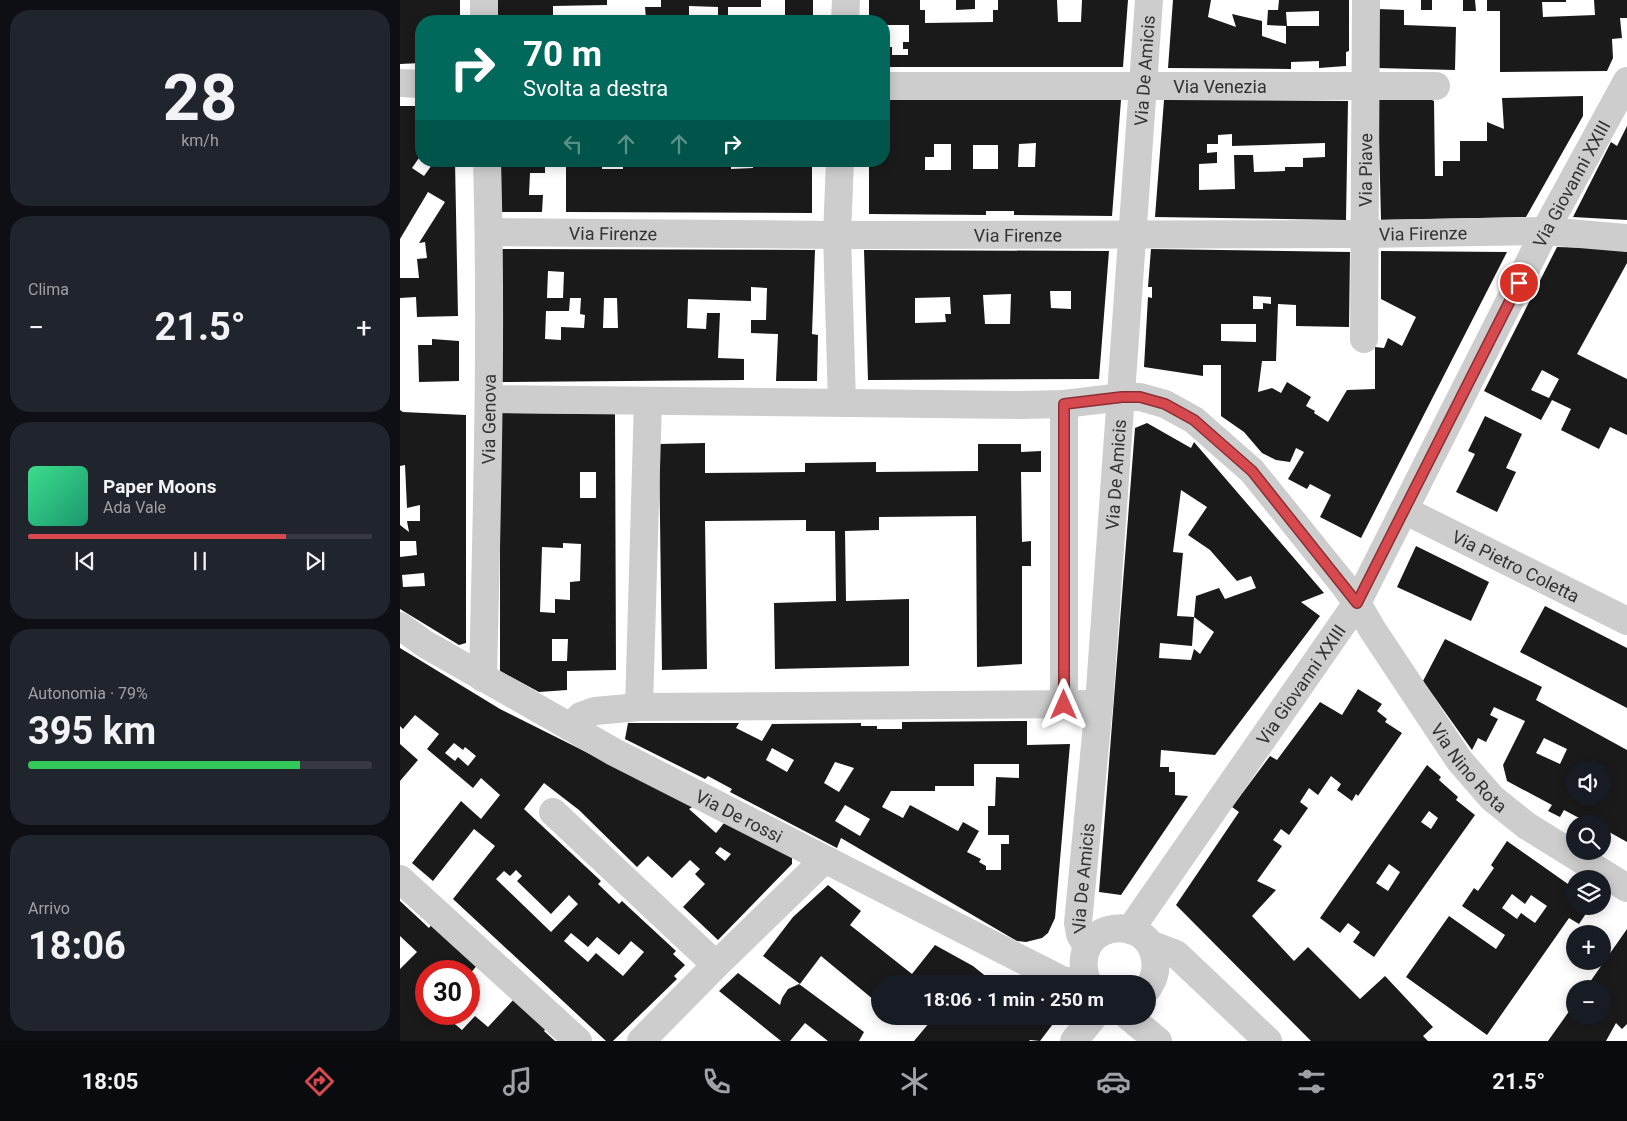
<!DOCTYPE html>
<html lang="it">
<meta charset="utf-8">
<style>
body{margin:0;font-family:Roboto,sans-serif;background:#20242c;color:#f1f3f6;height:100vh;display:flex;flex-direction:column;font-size:19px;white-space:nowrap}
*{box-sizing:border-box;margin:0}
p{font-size:16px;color:#9ea1a6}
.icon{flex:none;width:28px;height:28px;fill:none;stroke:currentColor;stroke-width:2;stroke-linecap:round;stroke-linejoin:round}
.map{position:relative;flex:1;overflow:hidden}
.details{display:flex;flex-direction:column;gap:10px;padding:10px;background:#0d0f14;width:400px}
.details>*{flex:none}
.guide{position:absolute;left:15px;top:15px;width:475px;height:152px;border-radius:20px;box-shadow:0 2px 12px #0003;background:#00695c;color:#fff;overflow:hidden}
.buttons{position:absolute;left:1166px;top:760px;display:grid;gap:10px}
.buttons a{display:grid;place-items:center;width:45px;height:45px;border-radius:50%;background:#171b24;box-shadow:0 2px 12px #0003;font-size:25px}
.speed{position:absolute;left:15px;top:960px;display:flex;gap:10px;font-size:25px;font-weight:700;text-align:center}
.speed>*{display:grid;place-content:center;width:65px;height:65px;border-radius:50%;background:#171b24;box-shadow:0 2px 12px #0003;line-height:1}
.speed .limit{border:8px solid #d22;background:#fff;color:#111}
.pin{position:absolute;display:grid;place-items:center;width:42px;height:42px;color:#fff;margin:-21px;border:2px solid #fff;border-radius:50%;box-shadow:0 1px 5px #0007}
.me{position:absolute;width:55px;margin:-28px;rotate:0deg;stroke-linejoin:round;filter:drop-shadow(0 0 4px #0008)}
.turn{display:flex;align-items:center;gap:18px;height:105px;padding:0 25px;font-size:22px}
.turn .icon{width:65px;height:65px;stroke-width:2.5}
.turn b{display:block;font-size:35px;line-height:42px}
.lanes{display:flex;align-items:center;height:48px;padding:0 25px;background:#0003;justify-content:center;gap:25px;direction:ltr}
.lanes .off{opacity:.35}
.big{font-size:38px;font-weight:700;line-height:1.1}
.details .tile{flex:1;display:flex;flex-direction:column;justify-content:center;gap:8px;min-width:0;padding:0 18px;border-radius:20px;background:#20242c}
.details .dial{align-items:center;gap:0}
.dial b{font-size:65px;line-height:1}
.song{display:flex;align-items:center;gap:15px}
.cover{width:60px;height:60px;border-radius:8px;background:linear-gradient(135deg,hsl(150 70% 55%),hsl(160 70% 35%))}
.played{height:5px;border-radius:2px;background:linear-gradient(90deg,#d6494f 75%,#363941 75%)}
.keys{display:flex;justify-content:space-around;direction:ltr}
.heat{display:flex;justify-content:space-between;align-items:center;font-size:28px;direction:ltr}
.charge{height:8px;border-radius:4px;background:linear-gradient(90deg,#34c759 79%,#363941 0)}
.trip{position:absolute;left:471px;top:975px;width:285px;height:50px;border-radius:25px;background:#171b24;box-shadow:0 2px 12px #0003;font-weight:700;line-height:50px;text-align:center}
.tab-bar{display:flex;height:80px;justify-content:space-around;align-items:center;background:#090b0e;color:#9ea1a6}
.tab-bar .icon{width:35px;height:35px}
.tab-bar .active{color:#d6494f}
.tab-bar b{font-size:22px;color:#f1f3f6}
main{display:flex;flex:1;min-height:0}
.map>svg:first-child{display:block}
.building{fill:#1a1a1a;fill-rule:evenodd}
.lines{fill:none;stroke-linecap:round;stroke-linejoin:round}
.minor{stroke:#cdcdcd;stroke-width:28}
.route-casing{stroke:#8b2f33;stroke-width:12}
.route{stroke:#d6494f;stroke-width:9}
.labels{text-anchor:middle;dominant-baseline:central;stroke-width:5;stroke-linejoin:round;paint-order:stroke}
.street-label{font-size:18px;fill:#333;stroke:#fff}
</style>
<main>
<section class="details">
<div class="tile dial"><b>28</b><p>km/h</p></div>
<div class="tile"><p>Clima</p>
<div class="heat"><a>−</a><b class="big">21.5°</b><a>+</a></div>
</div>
<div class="tile">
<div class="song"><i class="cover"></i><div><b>Paper Moons</b><p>Ada Vale</p></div></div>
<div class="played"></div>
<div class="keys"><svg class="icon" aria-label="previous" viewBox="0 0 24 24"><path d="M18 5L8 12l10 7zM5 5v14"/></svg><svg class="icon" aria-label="pause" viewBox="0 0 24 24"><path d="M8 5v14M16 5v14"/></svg><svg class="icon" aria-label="next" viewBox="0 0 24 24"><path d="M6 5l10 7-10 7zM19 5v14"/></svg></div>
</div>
<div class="tile"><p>Autonomia · 79%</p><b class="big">395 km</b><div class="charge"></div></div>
<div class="tile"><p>Arrivo</p><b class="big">18:06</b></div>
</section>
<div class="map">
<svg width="1227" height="1041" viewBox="0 0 1227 1041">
<rect width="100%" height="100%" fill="#fff"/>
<path class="building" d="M0 0H60V21H21V63L0 64Z
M98 0H207V5L153 6V19L246 18 245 7H261V0H361V7H328V21H318V7L289 6V21H125V19L98 20Z
M385 0H413V21H385Z
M469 0H520V10H525V23L593 22V10H598V0H657L658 22H681L682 0H728L723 67H484V47H492V55H508V49H503V42H509V25H484V21H469Z
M556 0H575V9L556 10Z
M773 0H811L808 17 836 27 832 14 862 21V36L886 44V26H919V11L886 12 887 26 867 25 868 10H878L879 0H949V51L946 52V66L919 68V61L891 62V69L768 68Z
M1021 0H1032V10H1021Z
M1063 0H1075L1076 11H1063Z
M1087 0H1166V2H1142L1143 17 1195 15 1194 0H1227V18H1220L1222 38 1212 39 1213 58 1207 71 1100 72V11H1087Z
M978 9 1004 10V25L1056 27 1055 70 978 68Z
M1183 96V116L1126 217 981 220 978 98 1026 97 1034 101 1035 176H1043V161H1060V141H1087V122L1104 129 1102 98Z
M484 99 721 100 712 216 614 215V211H586V215L469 214V161H484ZM636 143 635 167H618L619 144ZM534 144H551V170H525V157H534ZM573 145H598V169H573Z
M764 100 948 101 946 220 755 217ZM832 134V146L925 143V157L903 158V167H885V171L854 172 853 155H834L835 189 799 190V164L817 163V152L807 153V144H818V135Z
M0 106H21V155L12 168 24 176 34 162 32 161H55L58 316 17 317 16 297 0 298V278H19L17 259 27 258 25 242 19 243 45 202 28 192 0 239Z
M1227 126V220L1173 217 1211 142 1217 146Z
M98 161H145V173H130L129 195H143L142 212H98Z
M166 161H202V169H223V161H331V169L353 168V161H412V213L166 212Z
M1157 247 1222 249 1227 252V263L1177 354 1227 379V435L1210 427 1199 449 1161 430 1171 409 1152 400 1141 420 1084 391ZM1142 370 1159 379 1149 398 1131 390Z
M100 249 415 250 412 334 418 335 417 381H376L378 334 351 333V320H366L367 288 351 287V301L288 299 287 328 306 329 307 313H320L318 358 344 359V380L99 382ZM148 271 164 272 163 298H147ZM170 298H181L180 314 185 315 184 328 161 327V340L145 339 146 311H169ZM204 298H217L218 328H203Z
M751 249 950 252 949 327 896 326V305L878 304 876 361H862L858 392 872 388 881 393 887 382 911 397 906 406 915 411 914 413 928 422 947 390 975 389V347L984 348 988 338 1002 346 1016 317 981 299V251L1107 252 961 538 920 517 931 495 910 484 907 489 888 479 904 452 896 448 890 462 876 460 862 453 844 432 821 416V365H803V376L744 367 748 297 752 298V287H748ZM853 296 871 297V304L863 303V309H853ZM821 324H856V342L821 341Z
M464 250 709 251 699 379 468 380ZM650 291H671V309L651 308ZM611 294 610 324H585L583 295ZM550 297 551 314H545L546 322 515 323V298Z
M32 339 59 341V381L19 382 18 345H32Z
M0 410 3 412 66 415V643L59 645 0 609V557L17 555 16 541H0V525L9 532 7 521H20V505L7 508 5 465 0 466ZM24 573 25 586 3 587 2 575Z
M100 413 215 414 216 670 167 671V690L139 692 100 671ZM180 472H196V498H180ZM163 543 181 544 180 581 170 582V600L155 599V613L140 612 142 547 163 548ZM152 639H168L167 661H152Z
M1085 416 1122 434 1106 468 1116 472 1097 512 1056 492 1075 454 1068 451Z
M747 423 791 448 794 442 924 593 901 602 920 616 815 755 761 750 760 767H769V772H775V795L788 796 721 895 699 892 735 428ZM781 490 807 507 788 535 810 550 837 581 851 576 856 588 825 599 819 588 796 596 794 617 814 632 800 654 794 649 791 660 759 658 760 643 792 646 794 617 777 616 783 553 773 552Z
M305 443V473L405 472V463L476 462V472L578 471V444H621V452L641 451V472H621L622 542 631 541V566H622V664L577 667 576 516 479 517V530L445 531 446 601 509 599V666L375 669 374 603 436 601 435 531H406V520L305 521 307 669 262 670 259 444Z
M1016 546 1089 582 1071 621 997 587Z
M1145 606 1227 648V708L1120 652Z
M1045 639 1142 687 1136 700 1227 750V842L1202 828V824H1181L1183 820 1164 810 1160 817 1148 811 1152 805 1107 781 1103 765 1125 721 1094 707 1090 715 1098 719 1086 742 1078 738 1072 750 1023 681ZM1144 738 1167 749 1160 764 1136 753ZM1175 769H1202V796H1175Z
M0 648 100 709 294 806 289 809 316 833 324 823 392 855V864L318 940 283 907 305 884 295 874 300 869 290 860 272 878 248 856 237 867 179 810 144 783 124 809 201 881 198 884 219 904 222 901 276 951 273 954 285 965 274 976 277 979 213 1041H206L53 899 95 846 74 829 33 881 12 863 61 801 81 819 100 795 81 778 73 788 27 749 39 734 15 715 3 729 0 726ZM54 743 63 750 65 747 76 756 68 766 58 757 55 761 45 753ZM320 847 331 854 325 861 315 853ZM116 870 122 876 117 881 151 914 169 895 178 904 151 932 96 879 104 871 110 876ZM171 933 188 947 197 937 219 955 231 941 244 952 223 976 196 953 188 962 164 941Z
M958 689 982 704 977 711 987 719 985 722 1002 733 958 796 956 794 952 801 937 790 941 784 931 776 918 795 909 788 900 802 908 808 889 835 881 829 873 840 882 846 857 881 876 890 852 916 894 961 908 947 960 999 985 976 1033 1027 1023 1036 1028 1041H911L776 905 839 812 832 807 870 756 877 760 920 702 942 715Z
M627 721V745L670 744 655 918 648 933 642 938 626 942 617 941 610 937 441 838 437 848 330 792 332 789 308 776 305 779 225 739 228 723H339L336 728 362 741 372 724 461 723V726H477V729H502V722ZM372 748 394 760 387 772 366 760ZM435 762 454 768 439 792 424 783ZM574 764H619V778L596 777 595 806H588V835H609V844H601V870H586V866L579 862 581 859 567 852 579 831 563 822 558 831 510 805 503 818 482 807 491 791H535V786H574ZM445 805 470 819 460 836 435 821Z
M0 744 18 760 0 781Z
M1027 765 1041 777 1039 780 1058 797 1056 800 1075 815 974 957 953 942 960 932 948 923 940 933 920 918ZM1029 811 1038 818 1031 829 1021 822ZM989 864 1000 872 988 891 976 883Z
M1107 841 1175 889V906H1191L1179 924 1169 918 1087 1035 1006 977 1049 916 1096 949 1105 935 1062 906 1074 888 1078 891 1094 868 1091 865ZM1112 894 1125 904 1131 895 1147 906 1135 923 1121 913 1117 919 1102 908Z
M428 885 461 911 450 925 512 974 535 945 573 966 588 978 583 984H480V1005L421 956 400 984 363 956 393 917Z
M0 901 29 928 34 921 79 963 69 975V971H26V1014H56L50 1020 62 1030 75 1016 88 1027 116 997 148 1026 144 1031 155 1041H0V969L17 952 0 936Z
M1227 929V1024L1222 1029 1216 1023 1206 1041H1148L1175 1003V1016H1202V989H1185Z
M338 973 380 1005 382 998 388 989 399 984 464 1032 459 1041H428L405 1023 390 1041H381L319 991Z
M535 1016 547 1025 554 1016H659L640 1041 630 1040 629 1041H514Z"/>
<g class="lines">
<g class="minor">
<path d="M84 0V21"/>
<path d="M445 21 446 0"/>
<path d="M0 83 21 84"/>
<path id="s1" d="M484 86H1036"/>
<path d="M440 161 437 235 442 402"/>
<path id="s2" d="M89 232 437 235 964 234 1145 231 1227 238"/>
<path id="s3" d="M964 339 966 0"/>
<path id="s4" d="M89 399 621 405 664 404 722 397H740L765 404 794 420 852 471 944 585 957 603 972 629 1059 760 1092 798 1127 826 1227 888"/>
<path d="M664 404V705"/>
<path id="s5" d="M1004 510 1227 621"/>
<path id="s6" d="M0 626 25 644 214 752 662 980 676 983 688 984C664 922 748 909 755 959 757 970 754 979 748 988"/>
<path id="s7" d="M83 678C87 506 92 334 87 161"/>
<path d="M239 707 248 401"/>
<path d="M170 727 181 716 195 711 239 707 699 704"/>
<path d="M153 812 316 965"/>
<path d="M0 879 178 1041"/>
<path id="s8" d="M730 930 957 603 1145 231 1227 81"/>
<path d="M750 944 776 954 868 1041"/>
<path id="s9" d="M687 947 680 934 678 923 699 704 749 0"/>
<path d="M728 1016 758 1041"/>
<path d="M241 1041 316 965 424 860"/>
<path d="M674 1041 694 1016"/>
</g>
</g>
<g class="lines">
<g class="route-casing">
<path id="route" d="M664 705V404L722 397H740L765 404 794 420 852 471 957 603 1119 283"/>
</g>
<use href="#route" class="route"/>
</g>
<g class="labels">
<g class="street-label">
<text stroke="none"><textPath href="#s9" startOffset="881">Via De Amicis</textPath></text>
<text stroke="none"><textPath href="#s1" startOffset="336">Via Venezia</textPath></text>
<text stroke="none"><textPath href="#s3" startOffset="169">Via Piave</textPath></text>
<text stroke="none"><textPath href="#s8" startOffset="869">Via Giovanni XXIII</textPath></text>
<text stroke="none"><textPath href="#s2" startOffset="124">Via Firenze</textPath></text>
<text stroke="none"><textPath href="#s2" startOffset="934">Via Firenze</textPath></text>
<text stroke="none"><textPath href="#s2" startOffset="529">Via Firenze</textPath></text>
<text stroke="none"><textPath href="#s7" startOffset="259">Via Genova</textPath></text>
<text stroke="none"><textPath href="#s9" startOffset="476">Via De Amicis</textPath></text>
<text stroke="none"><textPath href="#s5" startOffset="125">Via Pietro Coletta</textPath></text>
<text stroke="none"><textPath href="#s8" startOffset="299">Via Giovanni XXIII</textPath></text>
<text stroke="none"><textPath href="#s4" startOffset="1156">Via Nino Rota</textPath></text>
<text stroke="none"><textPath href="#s6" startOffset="389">Via De rossi</textPath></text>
<text stroke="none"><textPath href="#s9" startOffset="71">Via De Amicis</textPath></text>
</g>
</g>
</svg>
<div class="buttons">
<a><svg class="icon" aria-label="sound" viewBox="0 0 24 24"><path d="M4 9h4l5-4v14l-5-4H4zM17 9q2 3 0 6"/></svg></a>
<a><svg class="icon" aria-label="search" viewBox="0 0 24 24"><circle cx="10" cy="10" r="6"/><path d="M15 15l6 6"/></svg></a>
<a><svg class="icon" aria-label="layers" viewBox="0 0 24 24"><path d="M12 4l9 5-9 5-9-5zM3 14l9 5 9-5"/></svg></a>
<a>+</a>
<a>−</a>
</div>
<div class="speed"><div class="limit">30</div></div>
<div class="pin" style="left:1119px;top:283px;background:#d93025"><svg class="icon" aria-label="arrive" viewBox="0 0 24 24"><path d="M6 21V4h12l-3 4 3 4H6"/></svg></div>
<svg class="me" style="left:664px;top:705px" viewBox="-20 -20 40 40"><path d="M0-17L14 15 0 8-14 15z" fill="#d6494f" stroke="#fff" stroke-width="4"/></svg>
<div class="trip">18:06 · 1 min · 250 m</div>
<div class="guide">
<div class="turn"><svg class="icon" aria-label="right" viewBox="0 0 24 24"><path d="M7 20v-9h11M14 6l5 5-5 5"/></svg><div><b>70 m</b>Svolta a destra</div></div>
<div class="lanes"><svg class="icon off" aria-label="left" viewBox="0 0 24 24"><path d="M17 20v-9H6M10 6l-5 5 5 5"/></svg><svg class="icon off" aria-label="ahead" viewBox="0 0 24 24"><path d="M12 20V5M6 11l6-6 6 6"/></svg><svg class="icon off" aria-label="ahead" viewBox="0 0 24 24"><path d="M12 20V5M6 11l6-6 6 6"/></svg><svg class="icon" aria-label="right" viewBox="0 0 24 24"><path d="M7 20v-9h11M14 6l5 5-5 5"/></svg></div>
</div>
</div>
</main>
<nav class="tab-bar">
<b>18:05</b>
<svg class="icon active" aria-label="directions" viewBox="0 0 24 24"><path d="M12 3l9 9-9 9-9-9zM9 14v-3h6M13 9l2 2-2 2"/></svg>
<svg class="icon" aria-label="music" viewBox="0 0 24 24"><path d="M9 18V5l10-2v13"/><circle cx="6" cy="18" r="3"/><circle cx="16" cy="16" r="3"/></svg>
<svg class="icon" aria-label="phone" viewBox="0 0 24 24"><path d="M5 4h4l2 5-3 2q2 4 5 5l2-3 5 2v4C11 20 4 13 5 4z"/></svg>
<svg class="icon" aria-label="climate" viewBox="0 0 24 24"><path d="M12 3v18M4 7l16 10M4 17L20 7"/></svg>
<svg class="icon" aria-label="car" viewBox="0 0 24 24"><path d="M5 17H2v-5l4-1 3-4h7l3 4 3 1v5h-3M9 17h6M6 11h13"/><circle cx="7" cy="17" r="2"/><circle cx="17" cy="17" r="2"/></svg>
<svg class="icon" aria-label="filters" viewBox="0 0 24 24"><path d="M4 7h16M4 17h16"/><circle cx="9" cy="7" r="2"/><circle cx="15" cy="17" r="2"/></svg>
<b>21.5°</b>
</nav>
